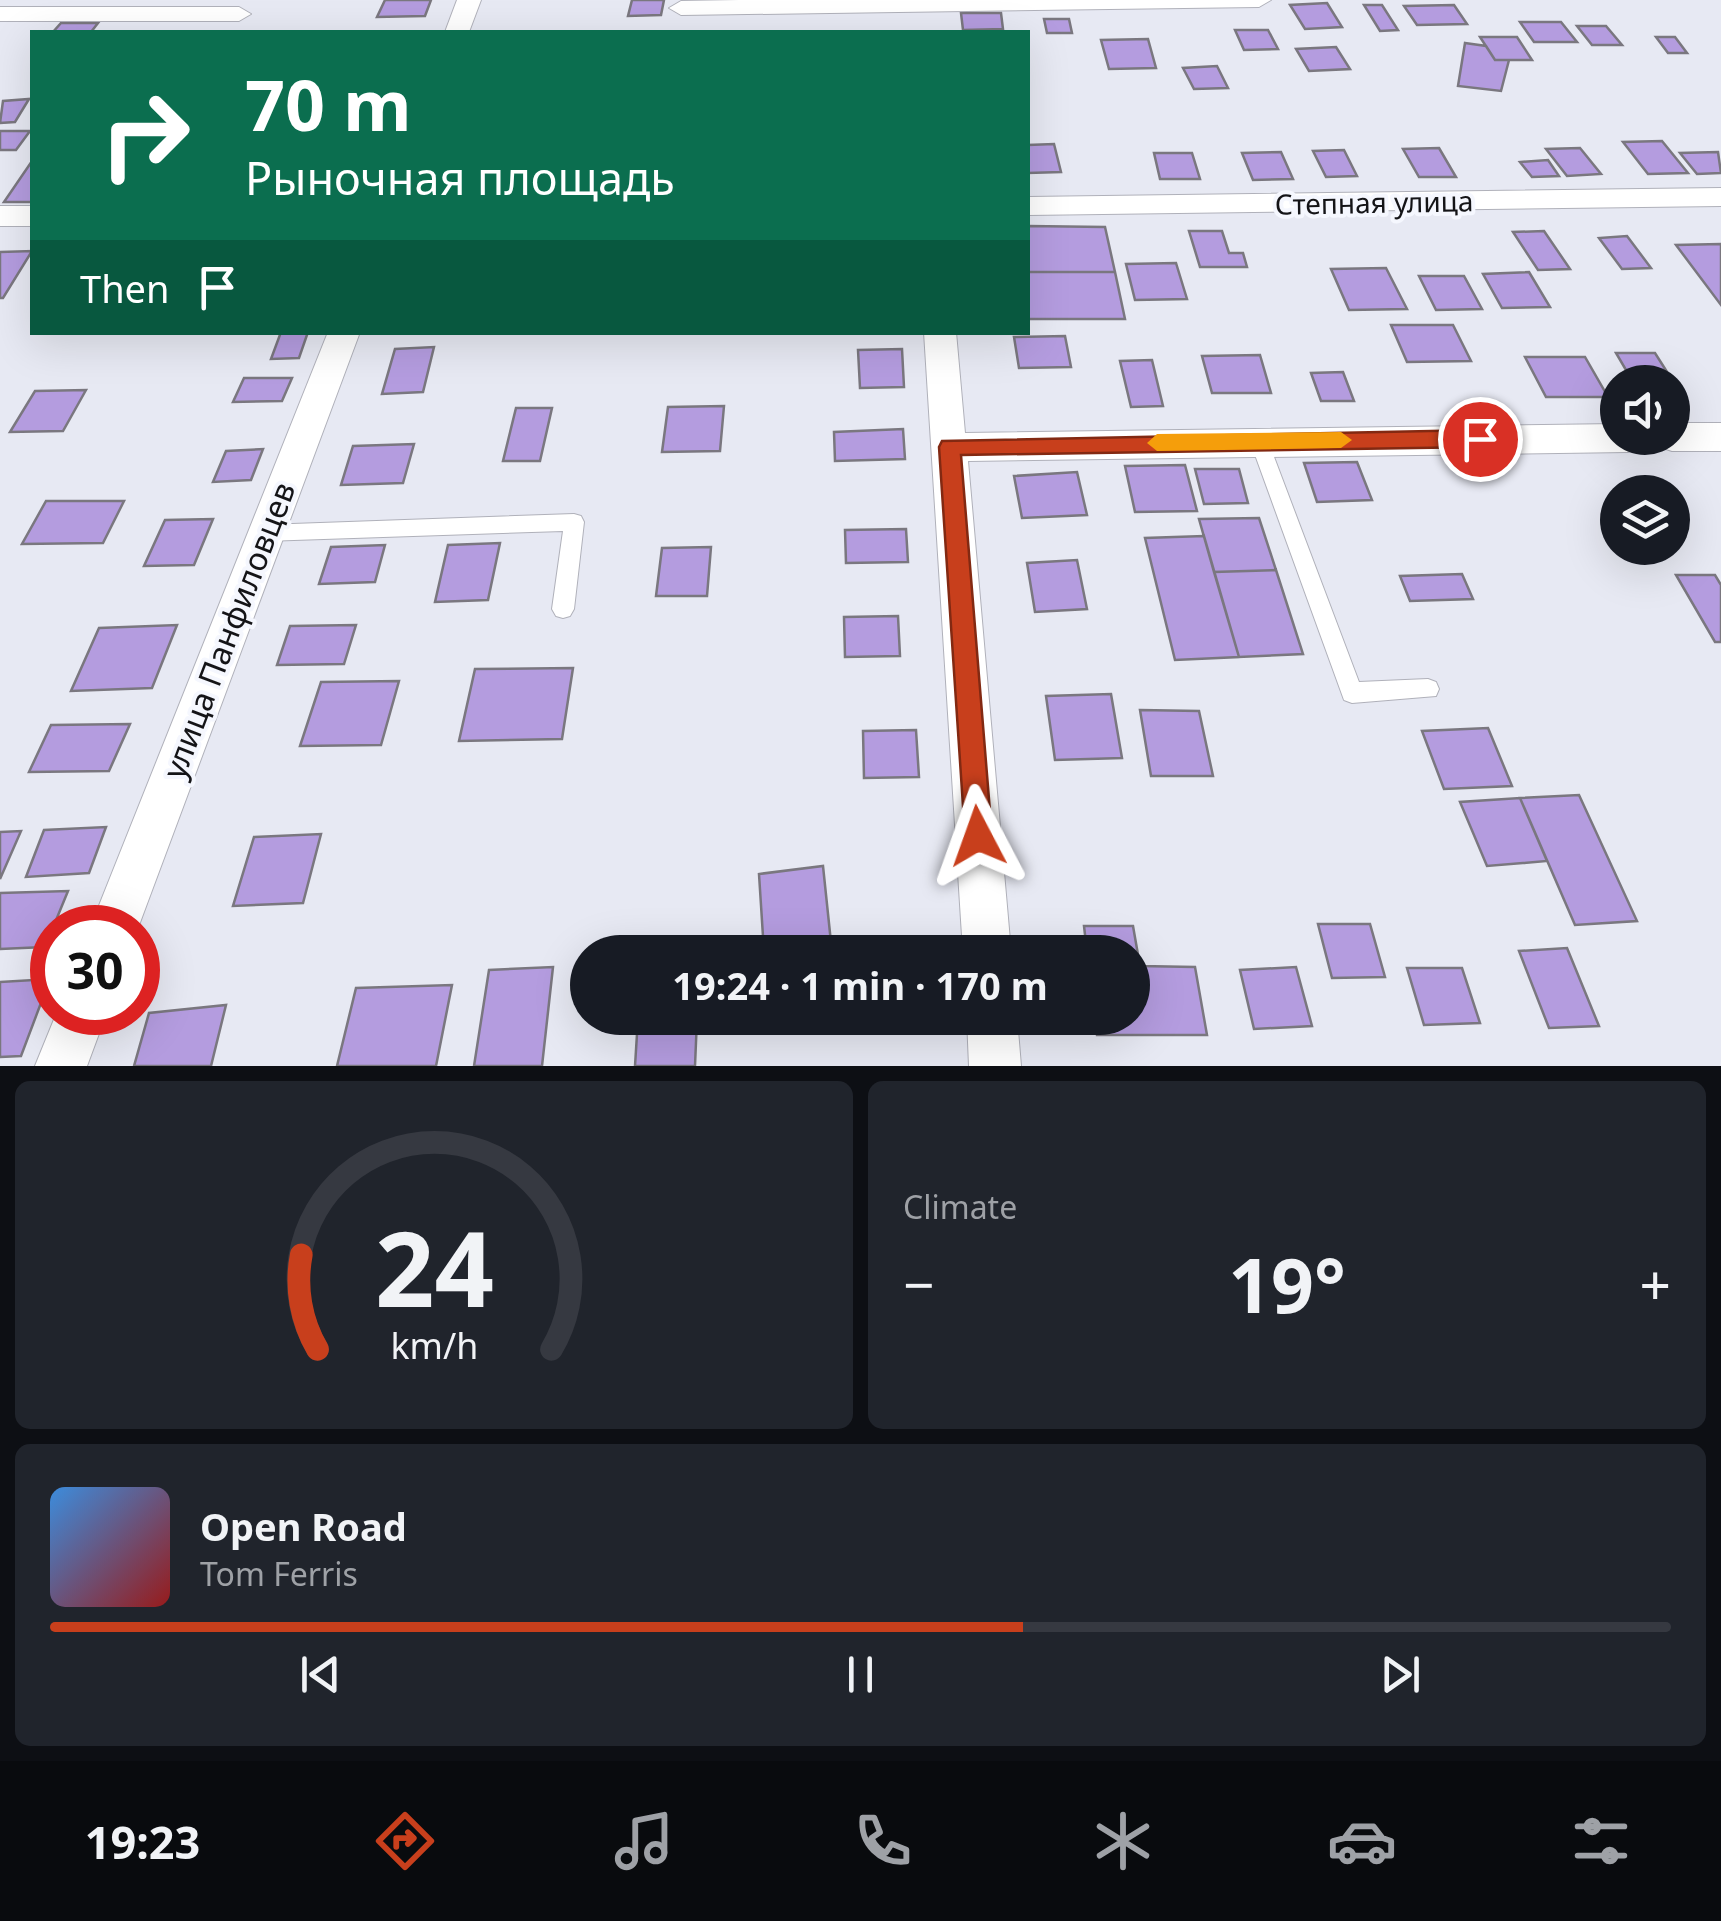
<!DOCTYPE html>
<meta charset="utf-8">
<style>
body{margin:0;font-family:"Noto Sans",sans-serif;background:#20242c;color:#f1f3f6;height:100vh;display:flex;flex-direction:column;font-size:38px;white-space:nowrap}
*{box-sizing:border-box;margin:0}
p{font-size:32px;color:#9ea1a6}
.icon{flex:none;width:55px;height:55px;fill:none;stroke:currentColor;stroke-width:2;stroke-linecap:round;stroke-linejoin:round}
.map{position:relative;height:1066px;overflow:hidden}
.sheet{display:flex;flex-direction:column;gap:15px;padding:15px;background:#0d0f14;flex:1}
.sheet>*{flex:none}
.hud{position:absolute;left:30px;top:30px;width:1000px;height:305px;border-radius:0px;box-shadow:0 10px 40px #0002;background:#0b6e4f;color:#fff;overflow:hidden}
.controls{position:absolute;left:1600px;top:365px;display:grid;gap:20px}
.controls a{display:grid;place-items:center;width:90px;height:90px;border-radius:50%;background:#171b24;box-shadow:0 10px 40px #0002;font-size:50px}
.speed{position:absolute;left:30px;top:905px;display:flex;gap:20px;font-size:50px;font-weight:700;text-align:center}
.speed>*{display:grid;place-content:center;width:130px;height:130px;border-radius:50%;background:#171b24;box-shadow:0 10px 40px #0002;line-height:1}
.speed .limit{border:15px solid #d22;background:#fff;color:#111}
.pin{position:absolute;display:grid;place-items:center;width:85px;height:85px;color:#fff;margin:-42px;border:5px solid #fff;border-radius:50%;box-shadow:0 2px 10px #0007}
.me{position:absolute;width:110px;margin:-55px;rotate:356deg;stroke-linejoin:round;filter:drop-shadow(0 0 8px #0008)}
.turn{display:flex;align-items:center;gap:35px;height:210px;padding:0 50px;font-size:45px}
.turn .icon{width:130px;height:130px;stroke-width:2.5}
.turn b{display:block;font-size:70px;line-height:85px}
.then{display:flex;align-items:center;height:95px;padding:0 50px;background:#0003;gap:20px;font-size:38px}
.big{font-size:75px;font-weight:700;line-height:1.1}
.sheet .widget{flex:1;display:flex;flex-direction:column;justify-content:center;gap:15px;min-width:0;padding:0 35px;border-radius:15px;background:#20242c}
.sheet .dial{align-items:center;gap:0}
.dial svg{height:260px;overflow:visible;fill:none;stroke:#363941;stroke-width:7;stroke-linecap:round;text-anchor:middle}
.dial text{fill:#f1f3f6;stroke:none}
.song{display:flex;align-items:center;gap:30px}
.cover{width:120px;height:120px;border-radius:15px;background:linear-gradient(135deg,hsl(210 70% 55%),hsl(0 70% 35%))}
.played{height:10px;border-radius:5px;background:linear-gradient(90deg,#c83f1c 60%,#363941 60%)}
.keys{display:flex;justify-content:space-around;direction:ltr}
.heat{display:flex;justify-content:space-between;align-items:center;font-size:55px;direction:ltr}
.sheet .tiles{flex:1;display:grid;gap:15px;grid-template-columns:1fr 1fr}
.widget:last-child{grid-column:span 2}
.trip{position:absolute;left:570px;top:935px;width:580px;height:100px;border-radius:50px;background:#171b24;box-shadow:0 10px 40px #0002;font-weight:700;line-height:100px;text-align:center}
.tab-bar{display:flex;height:160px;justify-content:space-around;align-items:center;background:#090b0e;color:#9ea1a6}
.tab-bar .icon{width:70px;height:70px}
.tab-bar .active{color:#c83f1c}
.tab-bar b{font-size:45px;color:#f1f3f6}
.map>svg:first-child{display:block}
.building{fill:#b49cdf;stroke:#7a777f;stroke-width:2.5}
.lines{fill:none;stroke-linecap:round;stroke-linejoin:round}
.service-casing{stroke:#b0b1ba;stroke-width:2}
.minor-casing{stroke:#b0b1ba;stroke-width:2}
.service{fill:#fff;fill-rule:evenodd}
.minor{fill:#fff;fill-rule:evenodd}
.route{fill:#c83f1c;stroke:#822912;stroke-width:2.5}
.slow{fill:#f59e0b}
.labels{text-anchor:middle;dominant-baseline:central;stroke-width:8;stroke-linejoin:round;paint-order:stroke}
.far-street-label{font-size:28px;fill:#141417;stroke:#f5f7fe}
.street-label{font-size:32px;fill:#141417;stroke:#f5f7fe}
</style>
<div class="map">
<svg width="1721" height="1066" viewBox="0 0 1721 1066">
<rect width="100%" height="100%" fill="#e7e9f3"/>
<path class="building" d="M385 0H431L425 16 377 17Z
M632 0H664L661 15 628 16Z
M1327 3 1342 27 1305 29 1290 5Z
M1364 5H1382L1398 30 1380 31Z
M1454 5 1467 24 1417 25 1404 6Z
M961 13H1001L1003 29 963 30Z
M1044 19H1069L1072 33H1047Z
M1520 22H1561L1577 42H1534Z
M61 23H98L91 32H53Z
M1577 26H1606L1622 45H1592Z
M1235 30H1268L1278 49 1244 50Z
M1480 37H1517L1532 60H1495Z
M1656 37H1675L1687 53H1668Z
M1148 39 1156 68 1109 69 1101 40Z
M1465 43 1486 46 1495 60H1509L1501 91 1458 86Z
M1336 47 1350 69 1309 71 1296 49Z
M1217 66 1228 88 1194 89 1183 68Z
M29 99 15 122 0 123 3 101Z
M0 131H30L16 150H0Z
M1662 141 1688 173 1648 174 1623 142Z
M1054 144 1061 172 1028 173V145Z
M1439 148 1456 177H1419L1403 149Z
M1580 148 1601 174 1567 176 1546 149Z
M1344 150 1357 176 1326 177 1313 151Z
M1281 152 1293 179 1253 180 1242 153Z
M1718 152 1721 173 1697 174 1680 153Z
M1154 153H1192L1200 179H1160Z
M1548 160 1559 176 1532 177 1520 162Z
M32 161V202H4Z
M1028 226 1105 227 1115 272H1028Z
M1189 231H1222L1229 253H1243L1247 267H1200Z
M1544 231 1570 269 1538 270 1513 232Z
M1627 236 1651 268 1622 269 1599 238Z
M1721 244V305L1676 245Z
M32 251 3 298H0V252Z
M1176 263 1187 299 1135 300 1126 264Z
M1386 268 1407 309 1349 310 1331 269Z
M1028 272H1115L1125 319H1028Z
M1529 272 1550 307 1502 308 1483 274Z
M1419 276H1464L1482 309 1436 310Z
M1391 325H1453L1471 361 1407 362Z
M281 332H308L299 358 271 359Z
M1065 336 1071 367 1019 368 1014 337Z
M434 347 423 392 382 394 395 349Z
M902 349 904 387 860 388 858 350Z
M1616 353H1655L1683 397H1672V382H1633Z
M1260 355 1271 393H1212L1202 356Z
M1525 357H1585L1608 397H1546Z
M1152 360 1163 406 1131 407 1120 361Z
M1343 372 1354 401H1321L1311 373Z
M244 378H292L282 401 233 402Z
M86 390 63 431 10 432 35 391Z
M724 406 720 451 662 452 668 407Z
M516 408H552L540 461H503Z
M903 429 905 459 835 461 834 432Z
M414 444 403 483 341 485 353 446Z
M263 449 251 480 213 482 226 451Z
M1357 462 1372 500 1317 502 1304 463Z
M1185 465 1197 511 1135 512 1125 466Z
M1195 469H1239L1248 503 1204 504Z
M1077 472 1087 515 1022 518 1014 476Z
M46 501H124L103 543 22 544Z
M1259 518 1276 570 1214 572 1199 519Z
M213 519 194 565 144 566 165 520Z
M906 529 908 562 846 563 845 530Z
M1204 536 1239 657 1175 660 1145 538Z
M500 543 488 600 435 602 448 545Z
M385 545 375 582 319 584 331 547Z
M711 547 707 596H656L662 548Z
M1077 560 1087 609 1035 612 1027 563Z
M1276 570 1303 654 1239 657 1214 572Z
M1462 574 1473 599 1410 601 1400 576Z
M1676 575H1715L1721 585V642H1715Z
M898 616 900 656 845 657 844 617Z
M177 625 152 688 71 691 99 628Z
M356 625 344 664 277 665 290 626Z
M573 668 562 739 459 741 475 669Z
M399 681 381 745 300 746 321 682Z
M1111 694 1122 758 1055 760 1046 696Z
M1140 710 1199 711 1213 776H1151Z
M130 724 109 771 29 772 51 725Z
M1488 728 1512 786 1444 789 1422 731Z
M916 730 919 777 864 778 863 731Z
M1579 795 1637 921 1575 925 1520 798Z
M1520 798 1547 861 1487 866 1460 802Z
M106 827 89 873 26 877 44 830Z
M21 831 0 879V832Z
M321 834 303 903 233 906 254 837Z
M823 866 832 952H764L759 874Z
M68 891 45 947 0 949V893Z
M1318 924H1370L1385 977 1332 978Z
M1084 926H1133L1140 966 1195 967 1207 1035H1097L1095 1018H1132V952H1087Z
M1567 948 1599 1026 1549 1028 1519 951Z
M553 967 542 1066H474L489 970Z
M1296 967 1312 1026 1254 1029 1240 970Z
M1407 968H1462L1480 1023 1424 1025Z
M50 979 21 1056 0 1057V982Z
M452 985 436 1066H337L356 988Z
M226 1005 211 1066H134L149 1013Z
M638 1018H697L695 1066H635Z"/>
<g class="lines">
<g class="service-casing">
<path id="service" d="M1259 434 1268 441 1359 682 1428 679 1436 682 1439 689 1436 696 1352 703 1344 700 1250 441Z
M574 514 581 516 584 522 574 609 570 616 563 618 556 616 552 609 563 531 264 541 257 539 254 533 257 527 264 525Z"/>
</g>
<g class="minor-casing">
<path id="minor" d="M457 0H481L469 32H445Z
M739 0H1271L1259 7 681 15 669 8 681 1Z
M0 7H239L251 14 239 21H0Z
M1721 188V206L1028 215V197Z
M0 206H32V226H0Z
M328 332H360L138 928H90Z
M924 332H956L965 433 1618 424V438H1646L1640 448 1628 452 968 461 1011 952H963Z
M1672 423H1721V451H1672L1660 447 1655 438H1672Z
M57 1012H107L87 1066H35Z
M967 1018H1017L1021 1066H969Z"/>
</g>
<use href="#service" class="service"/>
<use href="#minor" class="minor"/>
</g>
<path class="route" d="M1480 430 1491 439 1480 447 961 455 992 836 988 845 978 849 969 845 965 836 939 447 942 441Z"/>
<path class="slow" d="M1341 432 1352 440 1341 448 1157 451 1147 443 1157 434Z"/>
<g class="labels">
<g class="far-street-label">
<text transform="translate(1374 202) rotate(-1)">Степная улица</text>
</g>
<g class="street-label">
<text transform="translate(228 630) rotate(-69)">улица Панфиловцев</text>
</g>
</g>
</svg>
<div class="controls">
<a><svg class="icon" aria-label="sound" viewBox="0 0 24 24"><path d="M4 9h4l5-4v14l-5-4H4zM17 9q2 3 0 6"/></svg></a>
<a><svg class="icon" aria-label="layers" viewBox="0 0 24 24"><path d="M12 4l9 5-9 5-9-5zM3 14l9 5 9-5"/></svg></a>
</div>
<div class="speed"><div class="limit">30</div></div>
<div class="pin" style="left:1480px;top:439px;background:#d93025"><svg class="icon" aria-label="arrive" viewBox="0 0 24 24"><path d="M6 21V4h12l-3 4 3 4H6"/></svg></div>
<svg class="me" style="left:978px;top:836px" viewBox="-20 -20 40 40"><path d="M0-17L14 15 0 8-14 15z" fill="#c83f1c" stroke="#fff" stroke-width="4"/></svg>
<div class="trip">19:24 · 1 min · 170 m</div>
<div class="hud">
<div class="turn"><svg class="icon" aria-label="right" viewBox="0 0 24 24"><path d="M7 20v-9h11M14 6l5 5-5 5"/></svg><div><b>70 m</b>Рыночная площадь</div></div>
<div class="then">Then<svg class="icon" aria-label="arrive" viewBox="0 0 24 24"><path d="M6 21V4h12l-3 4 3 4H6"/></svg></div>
</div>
</div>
<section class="sheet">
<div class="tiles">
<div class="widget dial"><svg viewBox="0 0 100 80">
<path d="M14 69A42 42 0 1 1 86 69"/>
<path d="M14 69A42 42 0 0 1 9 40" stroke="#c83f1c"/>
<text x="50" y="56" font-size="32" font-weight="700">24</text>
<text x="50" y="72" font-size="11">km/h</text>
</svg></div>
<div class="widget"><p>Climate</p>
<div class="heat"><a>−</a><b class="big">19°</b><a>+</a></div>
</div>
<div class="widget">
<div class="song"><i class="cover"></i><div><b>Open Road</b><p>Tom Ferris</p></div></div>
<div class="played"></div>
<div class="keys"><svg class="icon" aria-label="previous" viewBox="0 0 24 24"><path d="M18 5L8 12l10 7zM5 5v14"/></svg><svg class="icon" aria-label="pause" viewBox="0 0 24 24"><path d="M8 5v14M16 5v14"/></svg><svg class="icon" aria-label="next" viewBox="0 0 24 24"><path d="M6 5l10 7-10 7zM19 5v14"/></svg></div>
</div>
</div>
</section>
<nav class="tab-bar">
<b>19:23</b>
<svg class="icon active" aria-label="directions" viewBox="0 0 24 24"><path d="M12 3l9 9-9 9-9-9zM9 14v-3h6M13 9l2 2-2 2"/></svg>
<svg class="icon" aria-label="music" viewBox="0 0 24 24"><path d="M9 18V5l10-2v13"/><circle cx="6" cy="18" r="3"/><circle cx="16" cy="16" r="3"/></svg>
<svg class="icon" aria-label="phone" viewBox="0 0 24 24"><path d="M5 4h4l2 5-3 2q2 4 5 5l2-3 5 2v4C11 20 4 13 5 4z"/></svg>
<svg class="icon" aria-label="climate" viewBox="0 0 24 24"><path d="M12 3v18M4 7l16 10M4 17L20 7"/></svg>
<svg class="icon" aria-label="car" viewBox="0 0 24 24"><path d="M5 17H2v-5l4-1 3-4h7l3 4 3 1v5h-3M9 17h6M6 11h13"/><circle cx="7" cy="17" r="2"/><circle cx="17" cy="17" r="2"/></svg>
<svg class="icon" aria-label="filters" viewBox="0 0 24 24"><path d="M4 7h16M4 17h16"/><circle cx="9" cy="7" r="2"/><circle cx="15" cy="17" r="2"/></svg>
</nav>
